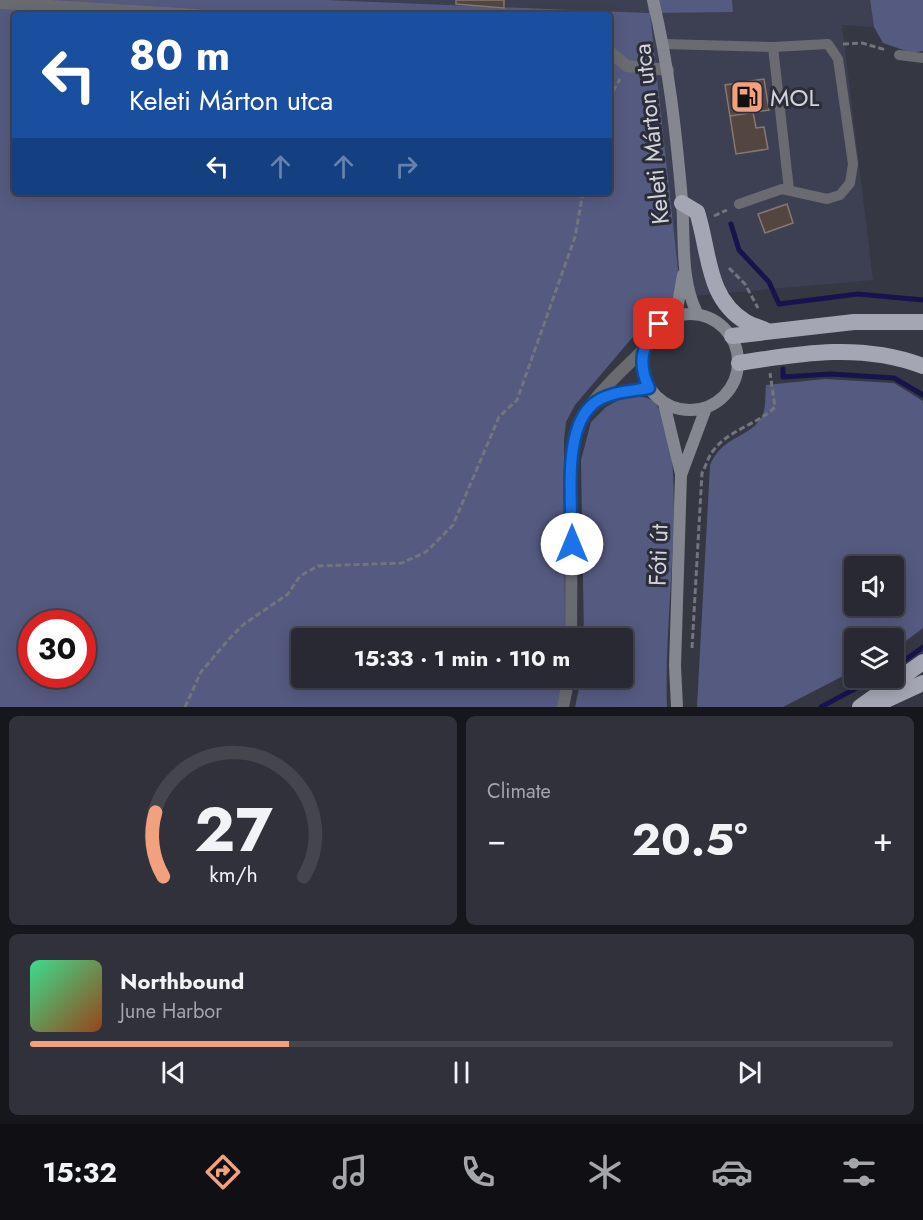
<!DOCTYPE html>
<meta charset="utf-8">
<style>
body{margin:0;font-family:Jost,sans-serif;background:#30313a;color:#f1f3f6;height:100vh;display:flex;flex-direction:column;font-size:22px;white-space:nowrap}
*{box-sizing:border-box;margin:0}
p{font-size:20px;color:#a5a6ac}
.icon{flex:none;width:33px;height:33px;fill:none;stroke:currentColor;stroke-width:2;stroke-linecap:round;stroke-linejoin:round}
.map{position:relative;height:707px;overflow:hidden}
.details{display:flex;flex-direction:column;gap:9px;padding:9px;background:#16171c;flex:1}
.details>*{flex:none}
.banner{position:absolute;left:12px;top:12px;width:600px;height:183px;border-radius:6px;box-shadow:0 3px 15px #0003,0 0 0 2px #44454d;background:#1a4fa0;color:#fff;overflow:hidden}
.controls{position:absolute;left:844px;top:556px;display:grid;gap:12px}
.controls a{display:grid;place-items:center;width:60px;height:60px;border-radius:6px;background:#282932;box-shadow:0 3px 15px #0003,0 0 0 2px #44454d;font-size:30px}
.speed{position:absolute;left:18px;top:610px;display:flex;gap:12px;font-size:30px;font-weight:700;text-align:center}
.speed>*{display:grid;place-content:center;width:78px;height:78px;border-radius:50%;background:#282932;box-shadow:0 3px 15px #0003,0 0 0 2px #44454d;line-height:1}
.speed .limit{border:9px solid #d22;background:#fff;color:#111}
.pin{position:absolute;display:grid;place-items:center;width:51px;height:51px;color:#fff;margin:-26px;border-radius:12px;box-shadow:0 3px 9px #0006}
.me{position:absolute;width:66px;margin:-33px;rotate:0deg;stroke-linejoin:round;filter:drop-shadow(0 0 4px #0008)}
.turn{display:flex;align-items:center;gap:21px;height:126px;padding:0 18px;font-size:27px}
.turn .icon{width:78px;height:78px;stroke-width:2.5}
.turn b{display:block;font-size:42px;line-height:51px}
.lanes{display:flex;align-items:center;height:57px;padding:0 18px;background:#0003;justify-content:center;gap:30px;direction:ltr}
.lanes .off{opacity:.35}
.big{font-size:45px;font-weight:700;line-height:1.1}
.details .card{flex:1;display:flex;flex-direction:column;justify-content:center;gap:9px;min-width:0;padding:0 21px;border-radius:9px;background:#30313a}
.details .dial{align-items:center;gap:0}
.dial svg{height:156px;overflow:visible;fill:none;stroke:#44454d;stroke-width:7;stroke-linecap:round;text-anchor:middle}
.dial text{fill:#f1f3f6;stroke:none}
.song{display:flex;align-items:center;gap:18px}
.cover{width:72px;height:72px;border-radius:9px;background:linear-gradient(135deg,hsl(150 70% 55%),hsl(20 70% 35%))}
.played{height:6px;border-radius:3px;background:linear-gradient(90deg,#f2a17e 30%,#44454d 30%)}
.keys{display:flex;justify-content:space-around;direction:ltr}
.heat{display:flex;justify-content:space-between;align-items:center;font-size:33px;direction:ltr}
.details .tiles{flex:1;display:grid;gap:9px;grid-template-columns:1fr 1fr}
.card:last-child{grid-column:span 2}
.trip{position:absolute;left:291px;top:628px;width:342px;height:60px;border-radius:6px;background:#282932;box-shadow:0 3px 15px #0003,0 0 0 2px #44454d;font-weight:700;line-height:60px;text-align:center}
.tab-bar{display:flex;height:96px;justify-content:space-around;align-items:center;background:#101014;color:#a5a6ac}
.tab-bar .icon{width:42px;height:42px}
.tab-bar .active{color:#f2a17e}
.tab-bar b{font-size:27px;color:#f1f3f6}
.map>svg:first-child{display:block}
.built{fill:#3d4052}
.green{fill:#555a80;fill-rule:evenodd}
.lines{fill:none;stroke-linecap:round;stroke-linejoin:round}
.stream{stroke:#17144d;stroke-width:5}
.building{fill:#534640;stroke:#867771;stroke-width:1.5}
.path{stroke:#72747e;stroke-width:3;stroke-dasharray:6 3;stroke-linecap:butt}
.service{stroke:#6a6b71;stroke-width:10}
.minor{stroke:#6a6b71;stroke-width:12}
.secondary{stroke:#858790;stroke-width:12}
.trunk{stroke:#a4a6b4;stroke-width:16}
.route-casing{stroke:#114b97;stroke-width:15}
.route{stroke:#1a73e8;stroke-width:10}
.labels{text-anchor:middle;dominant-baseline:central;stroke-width:6;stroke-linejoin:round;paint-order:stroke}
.poi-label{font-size:24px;fill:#d2d3db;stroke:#2b2d38;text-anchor:start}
.street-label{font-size:24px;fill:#d2d3db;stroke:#2b2d38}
</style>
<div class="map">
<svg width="923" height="707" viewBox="0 0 923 707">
<rect width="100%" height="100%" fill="#353743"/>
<path class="built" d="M327 0H870L874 27 842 25 873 280 681 297 649 13Z"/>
<path class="green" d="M0 0H327L649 13 647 0H732L733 12 650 13 681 297 676 315 649 318 575 405 566 422 564 440 565 639H302V678H563L558 707H0ZM15 15H609V192H15ZM32 624H82V675H32Z
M870 0H923V51L912 53 883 43 874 27Z
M825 379 894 383 923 401V628L894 650V639H855V670L783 707H697L710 465C723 434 753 438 763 414 766 406 765 394 766 385ZM855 567H894V606H855Z
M626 396C634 396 646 396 653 401 663 410 670 434 671 447 680 531 664 622 667 707H575L581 678H622V639H584L581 460 591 422 606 407Z"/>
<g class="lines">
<path class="stream" d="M731 224 739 250 769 282 779 304 858 294 923 300
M783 369V377L831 374 894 378 923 395
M894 668 923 647
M821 707 875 678"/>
</g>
<path class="building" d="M456 0H504V8L456 4Z
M764 79 769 110 730 116 725 85Z
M753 112 756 128 764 127 768 149 736 154 730 116Z
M787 204 793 223 765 233 758 214Z"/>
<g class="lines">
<path class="path" d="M843 44 862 43 886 50
M609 99 620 79
M714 216 727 210
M729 268 745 284 758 308
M692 648 702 473C706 466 708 457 713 451 728 430 757 425 775 407L770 373
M185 707 201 672 229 639 244 624 288 594 300 576 318 566 402 563 426 552 453 525 499 417 517 400 575 237 583 192"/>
<path class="service" d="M663 44 773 47 828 44 838 59 853 164 850 183 840 195 827 199 782 189 739 204
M773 47 789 190
M899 55 923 58"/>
<path class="minor" d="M0 3 197 15
M609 51 627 66 668 70
M594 403 615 394 649 388
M571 639 572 449C578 407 615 378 643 350
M563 707 569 678"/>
<path class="secondary" d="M653 0C669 66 676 133 682 200 685 238 680 279 697 313
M642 362a48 48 0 1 1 96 0a48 48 0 1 1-96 0Z
M676 315 683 275
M664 403 681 474
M677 707 675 666 681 475 706 408"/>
<path class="trunk" d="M682 203 697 212C710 252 706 298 746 322 752 326 760 327 767 331
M732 336 854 322H923
M739 363C802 353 862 343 923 366
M860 707 923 662
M871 707 923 683"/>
</g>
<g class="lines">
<g class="route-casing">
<path id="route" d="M572 544C572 506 562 432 592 405 605 392 632 391 649 388 637 363 642 344 659 324"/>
</g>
<use href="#route" class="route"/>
</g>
<defs>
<g id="fuel-square" transform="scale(1.725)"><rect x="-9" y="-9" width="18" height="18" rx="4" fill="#f2a17e" stroke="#2b2d38"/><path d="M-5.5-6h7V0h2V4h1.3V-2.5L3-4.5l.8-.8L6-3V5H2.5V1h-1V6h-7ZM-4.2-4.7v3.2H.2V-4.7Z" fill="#111"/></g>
</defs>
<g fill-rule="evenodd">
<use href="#fuel-square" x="747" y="97"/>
</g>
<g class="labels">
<g class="poi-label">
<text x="770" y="97">MOL</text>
</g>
<g class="street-label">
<text transform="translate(651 134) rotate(-96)">Keleti Márton utca</text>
<text transform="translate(658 555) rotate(-88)">Fóti út</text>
</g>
</g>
</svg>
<div class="controls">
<a><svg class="icon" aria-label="sound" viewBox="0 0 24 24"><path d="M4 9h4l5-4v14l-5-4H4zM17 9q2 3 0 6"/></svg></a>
<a><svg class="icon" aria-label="layers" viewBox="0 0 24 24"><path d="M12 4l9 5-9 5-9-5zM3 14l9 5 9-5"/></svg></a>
</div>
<div class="speed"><div class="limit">30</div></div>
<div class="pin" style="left:659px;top:324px;background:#d93025"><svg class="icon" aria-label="arrive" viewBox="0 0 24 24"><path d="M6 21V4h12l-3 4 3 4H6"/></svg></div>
<svg class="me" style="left:572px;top:544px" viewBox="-20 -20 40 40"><circle r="19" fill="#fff"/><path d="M0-13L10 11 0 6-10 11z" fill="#1a73e8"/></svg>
<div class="trip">15:33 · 1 min · 110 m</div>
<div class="banner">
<div class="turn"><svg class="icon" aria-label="left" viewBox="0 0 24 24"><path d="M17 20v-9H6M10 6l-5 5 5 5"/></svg><div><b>80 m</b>Keleti Márton utca</div></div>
<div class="lanes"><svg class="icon" aria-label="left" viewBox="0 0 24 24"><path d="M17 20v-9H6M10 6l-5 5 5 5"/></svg><svg class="icon off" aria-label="ahead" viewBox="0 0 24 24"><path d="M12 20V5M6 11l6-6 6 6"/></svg><svg class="icon off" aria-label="ahead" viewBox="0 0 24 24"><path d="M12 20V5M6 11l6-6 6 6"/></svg><svg class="icon off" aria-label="right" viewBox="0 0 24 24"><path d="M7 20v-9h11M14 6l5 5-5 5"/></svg></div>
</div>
</div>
<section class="details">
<div class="tiles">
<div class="card dial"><svg viewBox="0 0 100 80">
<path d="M14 69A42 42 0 1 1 86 69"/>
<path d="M14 69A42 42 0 0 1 10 36" stroke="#f2a17e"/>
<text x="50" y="56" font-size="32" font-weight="700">27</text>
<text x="50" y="72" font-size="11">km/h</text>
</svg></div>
<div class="card"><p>Climate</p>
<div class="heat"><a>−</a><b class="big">20.5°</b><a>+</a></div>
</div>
<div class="card">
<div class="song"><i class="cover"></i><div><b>Northbound</b><p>June Harbor</p></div></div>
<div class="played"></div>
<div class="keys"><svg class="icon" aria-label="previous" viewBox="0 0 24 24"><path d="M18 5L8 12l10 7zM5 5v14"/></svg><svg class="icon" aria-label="pause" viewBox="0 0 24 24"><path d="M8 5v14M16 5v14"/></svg><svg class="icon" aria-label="next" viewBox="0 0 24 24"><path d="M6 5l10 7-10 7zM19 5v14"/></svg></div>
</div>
</div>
</section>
<nav class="tab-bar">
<b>15:32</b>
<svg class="icon active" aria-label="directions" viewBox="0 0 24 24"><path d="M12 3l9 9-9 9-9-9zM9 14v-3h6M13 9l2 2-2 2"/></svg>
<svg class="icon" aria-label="music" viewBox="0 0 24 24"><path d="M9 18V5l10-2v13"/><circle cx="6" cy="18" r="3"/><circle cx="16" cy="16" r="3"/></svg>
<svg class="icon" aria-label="phone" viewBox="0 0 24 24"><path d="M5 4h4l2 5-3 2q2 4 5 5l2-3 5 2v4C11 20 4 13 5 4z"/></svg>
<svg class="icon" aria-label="climate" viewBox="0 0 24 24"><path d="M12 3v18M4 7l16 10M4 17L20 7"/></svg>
<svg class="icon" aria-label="car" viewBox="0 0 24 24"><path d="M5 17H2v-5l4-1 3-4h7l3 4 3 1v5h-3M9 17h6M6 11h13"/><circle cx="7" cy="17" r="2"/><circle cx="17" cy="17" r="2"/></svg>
<svg class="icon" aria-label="filters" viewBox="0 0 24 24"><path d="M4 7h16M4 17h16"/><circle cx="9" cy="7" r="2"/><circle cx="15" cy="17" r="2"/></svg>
</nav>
